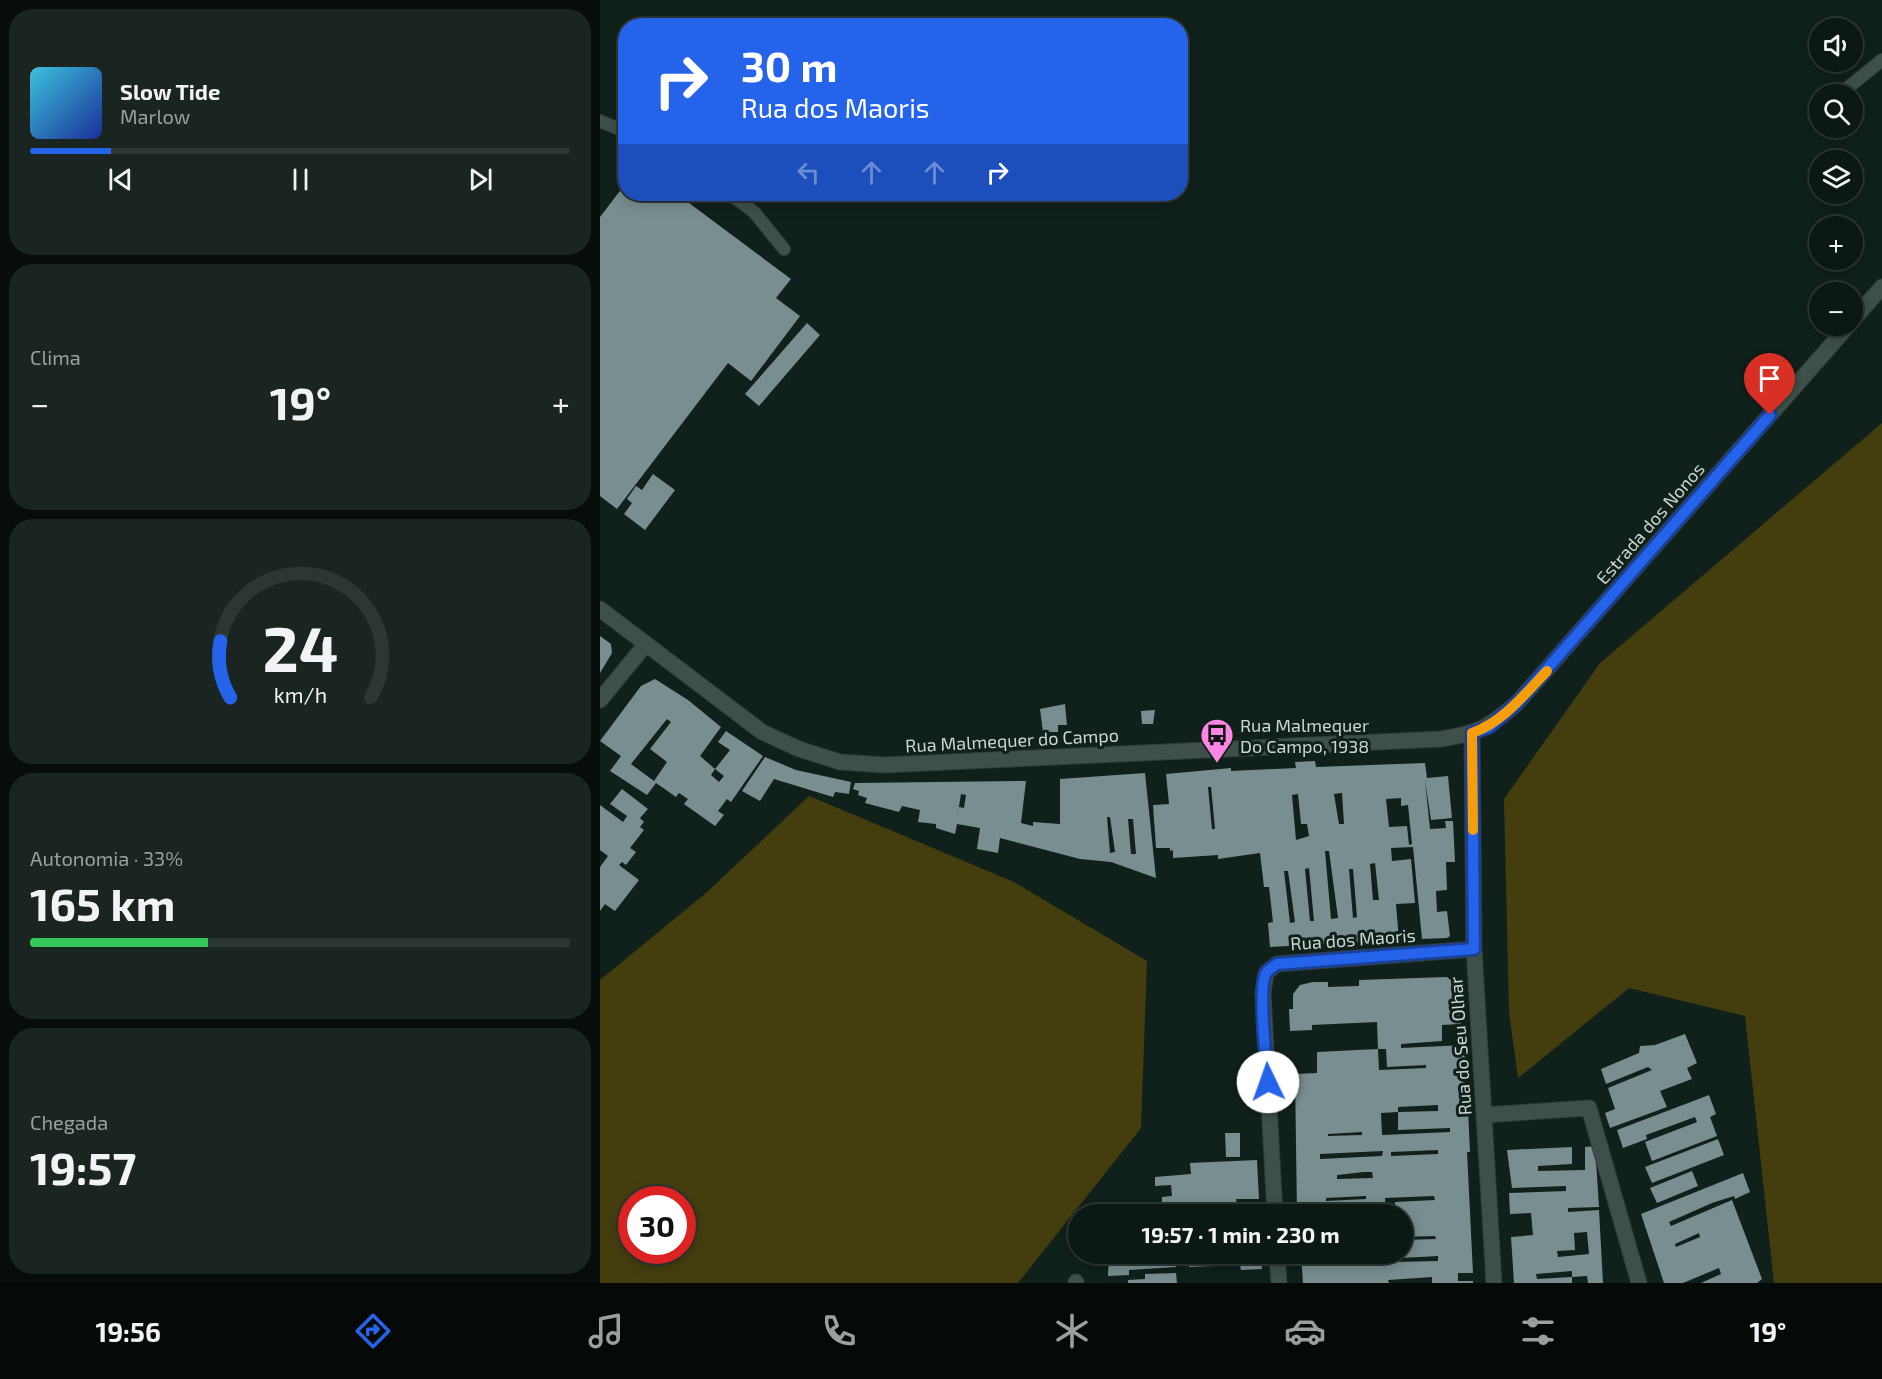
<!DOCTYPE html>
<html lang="pt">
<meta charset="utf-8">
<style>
body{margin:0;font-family:"Exo 2",sans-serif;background:#1a2522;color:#f1f3f6;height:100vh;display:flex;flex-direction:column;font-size:22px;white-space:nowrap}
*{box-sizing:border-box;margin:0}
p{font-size:20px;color:#9aa0a0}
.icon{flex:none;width:33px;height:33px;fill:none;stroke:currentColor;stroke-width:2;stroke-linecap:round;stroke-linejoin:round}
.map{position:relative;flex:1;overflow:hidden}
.drawer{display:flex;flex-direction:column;gap:9px;padding:9px;background:#070d0b;width:600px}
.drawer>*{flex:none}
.top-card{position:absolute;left:18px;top:18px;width:570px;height:183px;border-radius:24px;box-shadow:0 3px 15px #0003,0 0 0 2px #2c3734;background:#2563eb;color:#fff;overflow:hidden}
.controls{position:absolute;left:1209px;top:18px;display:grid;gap:12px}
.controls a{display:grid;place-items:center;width:54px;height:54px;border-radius:50%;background:#0c1814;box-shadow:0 3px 15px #0003,0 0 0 2px #2c3734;font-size:30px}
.speed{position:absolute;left:18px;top:1186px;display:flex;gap:12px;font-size:30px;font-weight:700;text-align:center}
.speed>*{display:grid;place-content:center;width:78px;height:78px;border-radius:50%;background:#0c1814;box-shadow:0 3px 15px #0003,0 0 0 2px #2c3734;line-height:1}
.speed .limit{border:9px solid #d22;background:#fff;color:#111}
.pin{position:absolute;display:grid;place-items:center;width:51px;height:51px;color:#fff;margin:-62px -26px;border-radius:50% 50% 50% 0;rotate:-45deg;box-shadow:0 0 6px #0007}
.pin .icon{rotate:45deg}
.me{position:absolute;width:66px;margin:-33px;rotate:357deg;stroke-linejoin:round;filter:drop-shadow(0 0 4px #0008)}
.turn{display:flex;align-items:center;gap:21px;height:126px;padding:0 24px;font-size:27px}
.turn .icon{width:78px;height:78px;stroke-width:2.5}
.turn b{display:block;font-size:42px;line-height:51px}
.lanes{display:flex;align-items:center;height:57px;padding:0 24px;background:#0003;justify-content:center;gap:30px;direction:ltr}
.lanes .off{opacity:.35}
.big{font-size:45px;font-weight:700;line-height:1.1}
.drawer .card{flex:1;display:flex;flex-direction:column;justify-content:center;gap:9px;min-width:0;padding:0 21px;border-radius:24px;background:#1a2522}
.drawer .dial{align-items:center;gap:0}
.dial svg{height:156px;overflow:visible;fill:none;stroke:#2c3734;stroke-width:7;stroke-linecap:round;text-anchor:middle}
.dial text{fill:#f1f3f6;stroke:none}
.song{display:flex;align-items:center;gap:18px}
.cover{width:72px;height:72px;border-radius:9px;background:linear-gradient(135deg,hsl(190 70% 55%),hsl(230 70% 35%))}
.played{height:6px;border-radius:3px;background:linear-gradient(90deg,#2563eb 15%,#2c3734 15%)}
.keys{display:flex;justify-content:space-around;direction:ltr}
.heat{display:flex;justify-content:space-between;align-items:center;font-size:33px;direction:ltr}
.charge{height:9px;border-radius:4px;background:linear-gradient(90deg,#34c759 33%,#2c3734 0)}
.trip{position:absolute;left:468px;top:1204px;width:345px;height:60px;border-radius:30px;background:#0c1814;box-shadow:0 3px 15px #0003,0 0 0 2px #2c3734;font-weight:700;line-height:60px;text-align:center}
.dock{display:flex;height:96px;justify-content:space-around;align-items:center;background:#050a08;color:#9aa0a0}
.dock .icon{width:42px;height:42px}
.dock .selected{color:#2563eb}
.dock b{font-size:27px;color:#f1f3f6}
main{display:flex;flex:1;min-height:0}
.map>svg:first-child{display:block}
.green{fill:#443e0f;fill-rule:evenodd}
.building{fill:#788e90;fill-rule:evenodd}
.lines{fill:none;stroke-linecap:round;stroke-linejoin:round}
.lane-casing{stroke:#313b37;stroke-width:14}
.street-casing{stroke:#313b37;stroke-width:17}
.lane{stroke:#3e5049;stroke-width:12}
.street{stroke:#3e5049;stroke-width:15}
.route-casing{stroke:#184099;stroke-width:15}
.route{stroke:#2563eb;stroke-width:10}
.slow{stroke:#f59e0b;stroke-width:10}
.labels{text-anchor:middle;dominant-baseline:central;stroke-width:6;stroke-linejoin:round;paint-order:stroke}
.street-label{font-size:18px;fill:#ccd6d2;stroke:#10201a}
.poi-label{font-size:18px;fill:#ccd6d2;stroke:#10201a;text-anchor:start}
</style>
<main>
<section class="drawer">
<div class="card">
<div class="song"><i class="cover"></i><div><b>Slow Tide</b><p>Marlow</p></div></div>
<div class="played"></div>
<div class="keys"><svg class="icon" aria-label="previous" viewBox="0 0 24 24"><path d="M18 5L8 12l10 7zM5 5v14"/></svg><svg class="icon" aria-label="pause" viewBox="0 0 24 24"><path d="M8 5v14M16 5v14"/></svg><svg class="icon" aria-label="next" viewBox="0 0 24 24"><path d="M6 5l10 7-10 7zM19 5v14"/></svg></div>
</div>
<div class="card"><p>Clima</p>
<div class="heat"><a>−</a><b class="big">19°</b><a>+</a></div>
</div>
<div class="card dial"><svg viewBox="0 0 100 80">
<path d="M14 69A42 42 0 1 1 86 69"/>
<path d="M14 69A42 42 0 0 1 9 40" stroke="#2563eb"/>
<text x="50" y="56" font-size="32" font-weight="700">24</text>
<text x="50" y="72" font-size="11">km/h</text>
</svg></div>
<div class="card"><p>Autonomia · 33%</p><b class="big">165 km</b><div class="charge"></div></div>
<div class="card"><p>Chegada</p><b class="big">19:57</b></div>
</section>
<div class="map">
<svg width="1282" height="1283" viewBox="0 0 1282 1283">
<rect width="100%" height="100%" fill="#10201a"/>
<path class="green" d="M1282 423V1283H1174L1145 1016 1029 988 918 1078 909 1012 904 799 1000 663Z
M209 796 414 882 547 961 541 1128 418 1283H0V980L106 893ZM32 1200H82V1251H32Z"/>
<path class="building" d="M26 183V194H77L191 279 176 298 200 316 151 381 128 363 17 509 0 496V217Z
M207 323 220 335 159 406 145 394Z
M53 474 75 490 45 530 24 514 32 503 27 499 36 486 42 490Z
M0 636 11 644 12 653 0 673Z
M55 679 88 700 121 727 100 756 115 769 111 775 119 782 124 776 115 769 130 750 118 742 126 731 163 756 131 802 127 799 118 811 124 815 115 826 84 804 88 799 79 793 76 797 56 783 47 795 10 771 21 756 0 741 41 686ZM67 719 71 722 50 749 67 762 54 781 31 764Z
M465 704 467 725H458V732H443L440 709Z
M555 710 553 724H542L541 711Z
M165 757 196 770 251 782 249 794 235 792 233 797 174 779 160 801 142 791Z
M715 761 716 767 825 763 827 778 848 776 852 818 831 820 825 780 830 829 846 828 845 821H853L855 862H846L847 890 836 891 837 912 847 911 850 936 847 938 822 939 813 847 791 848 792 861 811 859 815 903 796 904 799 940 670 947 668 923 673 922 669 887H664L660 853 618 859V855L573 858V850L570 851V848H556L553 805 569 804 566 774 631 768V771L696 768 695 762ZM608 787H611L615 829H612ZM742 793 744 824H739L734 794ZM698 794 701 824H707L709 836 696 840 692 795ZM801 798V806L808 805 812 844 809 845 807 826 789 827 786 799ZM725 851H729L738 918 731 919ZM775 863 779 900H773L770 864ZM709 868 714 921H710L705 869ZM749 869H753L757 917 753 918ZM684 871H688L695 922 690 923Z
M545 773 556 878 511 862 480 859 400 838 398 853 377 849 380 828 357 824 355 834 336 828V824L318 822 320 810 302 806 299 812 265 803 267 798 258 795 259 791 253 789 255 783 426 781 421 823 433 826V822L460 824V779ZM361 794 366 795 364 808 359 807 357 819ZM507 817H510L515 852 510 853ZM528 819H533L536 854H531Z
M22 789 48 809 40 818 44 822 40 827 44 830 30 848 36 852 26 865 22 862 19 865 39 880 15 911 5 904 0 911V867L8 856 0 850V805L23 822 27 816 10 804Z
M847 977 859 987 861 1024 842 1025V1041L801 1044V1048L865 1045 866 1066H863L865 1110H868L870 1152H867L873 1273H858V1281H873V1283H832V1277L788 1280 789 1283H703L701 1254H788L795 1255V1262L838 1261V1256L802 1258V1240L836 1239 835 1236 802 1237V1215H795V1202L835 1200 834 1196 785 1198 786 1215H697L695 1074 717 1073V1052L778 1049 777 1022 712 1025V1030L690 1031 689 1009H693V994L700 985 713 982H728V987L759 986V980ZM778 1049H786L787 1067 826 1065V1068L779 1070ZM838 1105V1111L798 1112V1130L850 1128V1132L782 1135 781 1113 798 1112V1107ZM762 1132V1135L728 1136V1134ZM838 1150V1154L791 1156V1152ZM783 1151 782 1156 720 1159V1154ZM764 1172H772L773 1178 737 1179V1175ZM766 1196V1199L726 1201V1198Z
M1085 1034 1097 1063 1087 1068 1092 1079 1060 1091 1067 1107 1010 1128 1005 1113 1015 1109 1008 1088 1052 1070 1048 1067 1006 1084 1001 1069 1039 1053 1040 1046 1055 1045Z
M1109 1095 1116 1114 1110 1117 1117 1136 1052 1161 1045 1142 1097 1122 1095 1117 1046 1135 1047 1139 1023 1148 1017 1130Z
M625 1133H640V1157H626Z
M1118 1139 1124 1155 1052 1183 1045 1167Z
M995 1146 999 1207 968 1208V1212L999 1210 1003 1283H988L987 1276 972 1277V1271L936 1274 937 1279 972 1277V1283H914L911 1237 933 1235 931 1213 910 1214 909 1193 966 1191V1186L912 1188 907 1150 972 1147V1164L938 1166V1171L985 1170V1147ZM987 1232 989 1254 958 1257 957 1251 975 1250 974 1233Z
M657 1160 659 1199H636L637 1206 659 1205 660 1215H522L521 1210 562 1209V1197L572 1196 571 1185 555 1186V1177L591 1174 590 1163Z
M1092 1171 1098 1186 1057 1203 1050 1188Z
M1143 1173 1150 1192 1135 1199 1134 1196 1112 1203 1069 1222 1071 1226 1132 1200 1162 1279 1157 1283H1101L1121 1274 1119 1268 1083 1283H1064L1041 1214ZM1099 1233 1100 1237 1076 1247 1075 1244Z
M509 1254H575L576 1267 529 1270V1275L508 1276Z
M588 1254H661L662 1269 641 1270 640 1265 589 1267Z
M576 1273 577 1283H528V1280L545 1279V1274Z"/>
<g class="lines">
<g class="lane-casing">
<path id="lane" d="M1240 94 1282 60
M0 121 26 132
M130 194 154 212 184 249"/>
</g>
<g class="street-casing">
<path id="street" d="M1252 321 1282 287
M0 609 162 732 199 749 240 762 284 765 841 739C879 733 888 728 917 703L1248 326
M0 700 46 644
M872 733 874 949 894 1283
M884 1115 989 1108 1039 1283
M675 1215 663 993 666 973 677 964 874 949
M677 1254 679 1283
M476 1282V1283"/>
</g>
<use href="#lane" class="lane"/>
<use href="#street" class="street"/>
</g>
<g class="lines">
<g class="route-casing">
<path id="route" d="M668 1082C666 1063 658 986 666 973 668 970 673 967 677 964L874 949 872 733 889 727 917 703 1170 415"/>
</g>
<use href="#route" class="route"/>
<path class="slow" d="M873 830 872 733C903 722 924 695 947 671"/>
</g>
<defs>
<g id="bus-pin" transform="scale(1.725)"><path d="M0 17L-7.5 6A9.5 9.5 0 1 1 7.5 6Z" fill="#fc86e3" stroke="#10201a"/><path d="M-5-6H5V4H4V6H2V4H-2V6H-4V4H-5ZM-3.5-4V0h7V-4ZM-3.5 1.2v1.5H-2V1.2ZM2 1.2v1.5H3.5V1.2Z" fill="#111"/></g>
</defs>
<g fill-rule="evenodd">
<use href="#bus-pin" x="617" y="735"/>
</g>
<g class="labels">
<g class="street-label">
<text transform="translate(1050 523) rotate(-49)">Estrada dos Nonos</text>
<text transform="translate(412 740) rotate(-3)">Rua Malmequer do Campo</text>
<text transform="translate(753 939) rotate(-4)">Rua dos Maoris</text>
<text transform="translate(860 1046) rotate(-94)">Rua do Seu Olhar</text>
</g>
<g class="poi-label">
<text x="640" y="725">Rua Malmequer<tspan x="640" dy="21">Do Campo, 1938</tspan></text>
</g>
</g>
</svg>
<div class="controls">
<a><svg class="icon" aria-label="sound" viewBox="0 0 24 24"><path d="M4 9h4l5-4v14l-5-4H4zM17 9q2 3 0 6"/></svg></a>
<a><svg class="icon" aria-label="search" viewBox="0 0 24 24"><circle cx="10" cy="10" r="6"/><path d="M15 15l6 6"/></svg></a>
<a><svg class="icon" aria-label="layers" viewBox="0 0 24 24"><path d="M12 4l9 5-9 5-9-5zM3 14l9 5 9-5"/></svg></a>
<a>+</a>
<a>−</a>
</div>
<div class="speed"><div class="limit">30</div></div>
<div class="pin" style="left:1170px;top:415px;background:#d93025"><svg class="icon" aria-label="arrive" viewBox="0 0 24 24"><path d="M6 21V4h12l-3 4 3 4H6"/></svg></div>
<svg class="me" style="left:668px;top:1082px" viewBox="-20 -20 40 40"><circle r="19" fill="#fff"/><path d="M0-13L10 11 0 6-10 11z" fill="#2563eb"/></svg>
<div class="trip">19:57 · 1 min · 230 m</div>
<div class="top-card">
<div class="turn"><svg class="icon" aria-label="right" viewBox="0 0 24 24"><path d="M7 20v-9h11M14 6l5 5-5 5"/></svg><div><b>30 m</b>Rua dos Maoris</div></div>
<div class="lanes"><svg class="icon off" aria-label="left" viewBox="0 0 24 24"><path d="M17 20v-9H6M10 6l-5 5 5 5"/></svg><svg class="icon off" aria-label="ahead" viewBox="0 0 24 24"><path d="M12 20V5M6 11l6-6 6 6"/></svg><svg class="icon off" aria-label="ahead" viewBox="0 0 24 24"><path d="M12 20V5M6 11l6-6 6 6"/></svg><svg class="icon" aria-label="right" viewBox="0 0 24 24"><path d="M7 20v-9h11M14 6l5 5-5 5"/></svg></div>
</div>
</div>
</main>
<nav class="dock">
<b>19:56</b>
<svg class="icon selected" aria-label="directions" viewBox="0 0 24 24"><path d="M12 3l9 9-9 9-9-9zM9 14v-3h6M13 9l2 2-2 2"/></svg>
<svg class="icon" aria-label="music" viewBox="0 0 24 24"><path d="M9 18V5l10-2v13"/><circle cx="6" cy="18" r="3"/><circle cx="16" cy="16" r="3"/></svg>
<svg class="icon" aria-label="phone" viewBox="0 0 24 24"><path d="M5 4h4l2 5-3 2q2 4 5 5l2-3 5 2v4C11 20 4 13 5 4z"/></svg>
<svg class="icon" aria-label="climate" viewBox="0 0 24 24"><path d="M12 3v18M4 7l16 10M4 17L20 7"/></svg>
<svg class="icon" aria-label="car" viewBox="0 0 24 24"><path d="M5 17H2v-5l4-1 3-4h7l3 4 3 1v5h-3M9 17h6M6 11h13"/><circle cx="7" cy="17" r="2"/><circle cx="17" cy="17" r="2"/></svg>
<svg class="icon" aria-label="filters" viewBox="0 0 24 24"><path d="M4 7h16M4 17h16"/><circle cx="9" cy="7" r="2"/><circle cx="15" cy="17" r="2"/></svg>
<b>19°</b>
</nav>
